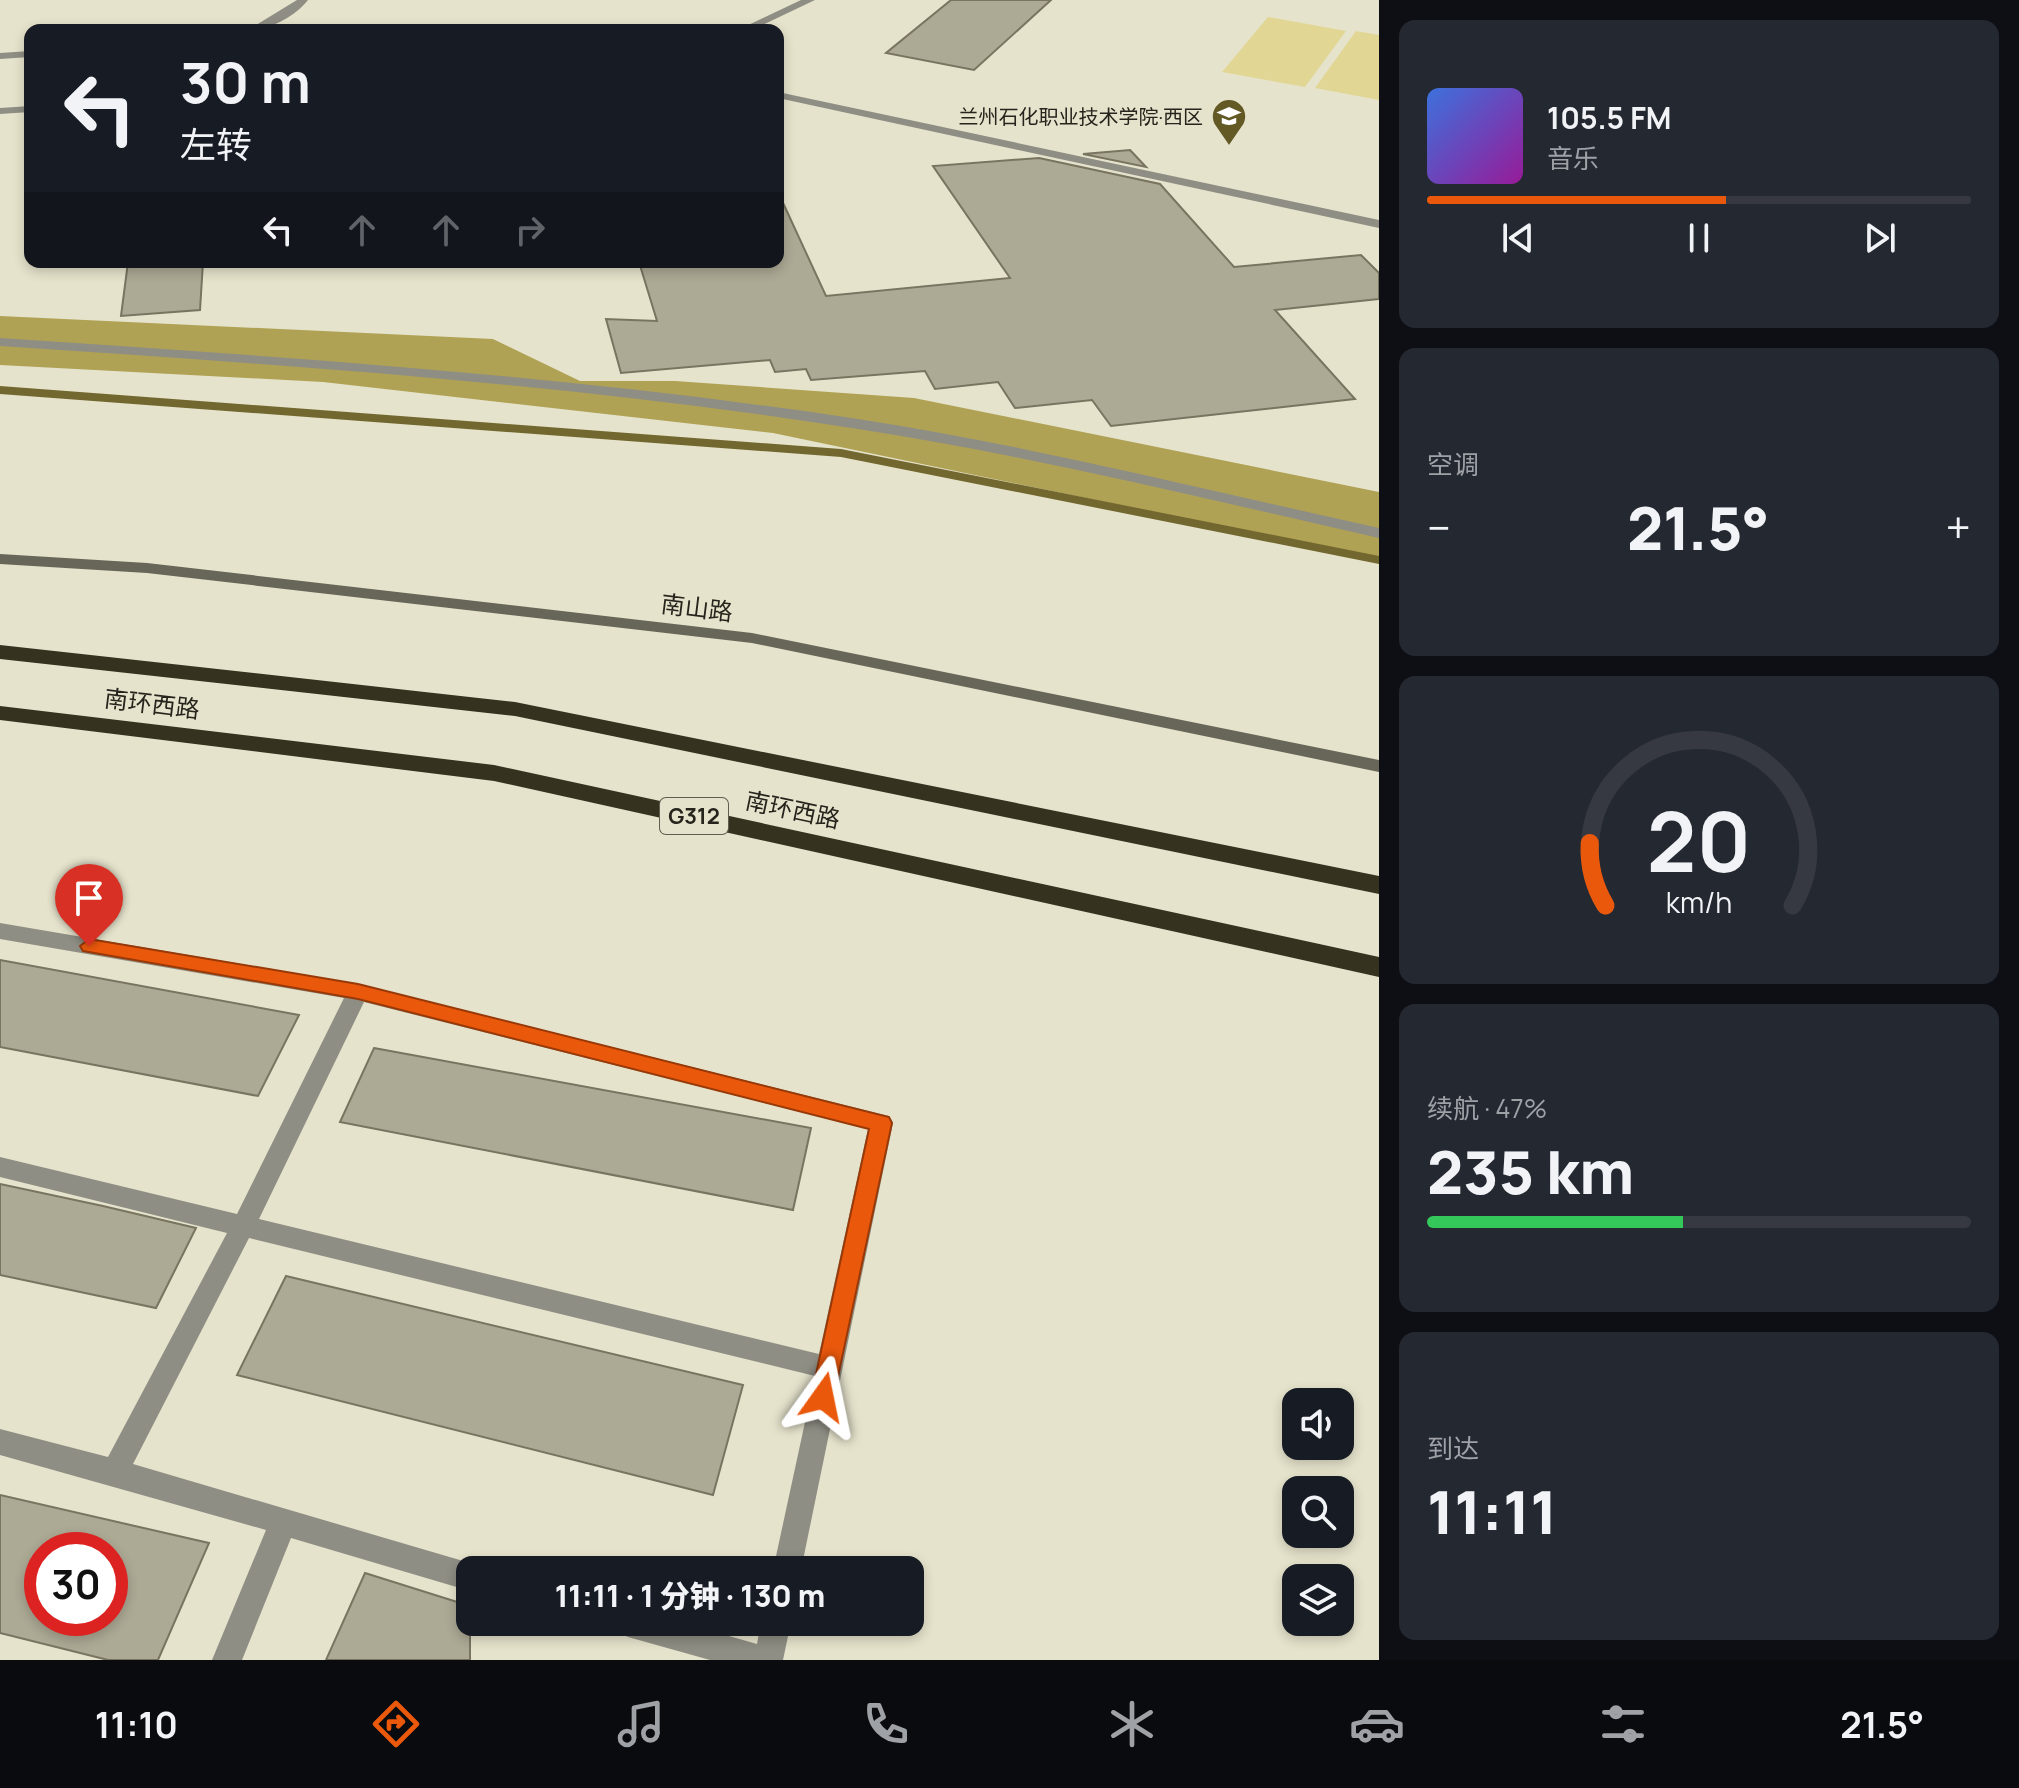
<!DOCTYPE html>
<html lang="zh">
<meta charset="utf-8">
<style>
body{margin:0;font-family:Manrope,"Noto Sans SC",sans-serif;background:#242831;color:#f1f3f6;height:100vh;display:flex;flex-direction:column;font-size:30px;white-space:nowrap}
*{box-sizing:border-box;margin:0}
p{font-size:26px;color:#9ea1a6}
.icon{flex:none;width:44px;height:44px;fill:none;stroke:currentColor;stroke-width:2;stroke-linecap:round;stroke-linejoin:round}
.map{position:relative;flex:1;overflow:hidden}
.details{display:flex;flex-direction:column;gap:20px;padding:20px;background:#0d0f14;width:640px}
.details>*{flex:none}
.guide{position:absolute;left:24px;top:24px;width:760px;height:244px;border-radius:16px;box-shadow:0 4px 12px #0003;background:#171b24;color:#f1f3f6;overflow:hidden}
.tools{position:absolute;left:1282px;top:1388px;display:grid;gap:16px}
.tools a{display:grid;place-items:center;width:72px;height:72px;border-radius:16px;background:#171b24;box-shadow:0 4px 12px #0003;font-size:40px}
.speed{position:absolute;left:24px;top:1532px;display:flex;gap:16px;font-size:40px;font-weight:700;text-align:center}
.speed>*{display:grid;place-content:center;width:104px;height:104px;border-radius:50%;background:#171b24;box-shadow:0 4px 12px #0003;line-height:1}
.speed .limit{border:12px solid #d22;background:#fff;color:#111}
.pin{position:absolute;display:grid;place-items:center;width:68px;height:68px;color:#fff;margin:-82px -34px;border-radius:50% 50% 50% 0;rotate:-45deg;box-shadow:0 0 8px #0007}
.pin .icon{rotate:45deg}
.me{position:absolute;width:88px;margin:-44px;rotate:12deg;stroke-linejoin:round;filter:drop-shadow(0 0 6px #0008)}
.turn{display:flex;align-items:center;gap:28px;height:168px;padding:0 24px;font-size:36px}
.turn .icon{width:104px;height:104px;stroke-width:2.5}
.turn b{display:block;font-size:56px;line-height:68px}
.lanes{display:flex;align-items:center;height:76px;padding:0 24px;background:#0003;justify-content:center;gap:40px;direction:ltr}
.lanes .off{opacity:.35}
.big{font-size:60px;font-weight:800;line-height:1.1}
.details .tile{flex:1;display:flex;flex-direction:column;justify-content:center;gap:12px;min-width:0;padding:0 28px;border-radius:16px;background:#242831}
.details .dial{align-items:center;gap:0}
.dial svg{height:208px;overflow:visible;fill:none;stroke:#363941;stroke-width:7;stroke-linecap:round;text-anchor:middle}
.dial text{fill:#f1f3f6;stroke:none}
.song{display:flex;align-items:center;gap:24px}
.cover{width:96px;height:96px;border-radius:12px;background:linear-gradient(135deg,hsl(220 70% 55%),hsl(300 70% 35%))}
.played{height:8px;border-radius:4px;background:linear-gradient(90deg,#ea580c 55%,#363941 55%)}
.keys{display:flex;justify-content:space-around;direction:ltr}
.heat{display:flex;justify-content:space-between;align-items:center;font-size:44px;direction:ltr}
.charge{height:12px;border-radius:6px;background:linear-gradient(90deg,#34c759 47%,#363941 0)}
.trip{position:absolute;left:456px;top:1556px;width:468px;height:80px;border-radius:16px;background:#171b24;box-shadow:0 4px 12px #0003;font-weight:800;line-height:80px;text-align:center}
.dock{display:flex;height:128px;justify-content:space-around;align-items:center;background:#090b0e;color:#9ea1a6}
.dock .icon{width:56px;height:56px}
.dock .selected{color:#ea580c}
.dock b{font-size:36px;color:#f1f3f6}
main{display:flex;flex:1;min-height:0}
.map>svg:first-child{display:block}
.green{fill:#e2d694}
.forest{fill:#b0a255}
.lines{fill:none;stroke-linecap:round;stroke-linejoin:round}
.stream{fill:#72682f;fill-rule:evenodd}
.building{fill:#aca994;stroke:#787460;stroke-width:2;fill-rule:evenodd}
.street{fill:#8f8e84;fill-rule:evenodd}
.secondary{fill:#686658;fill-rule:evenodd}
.highway{fill:#353220;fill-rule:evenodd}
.route{fill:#ea580c;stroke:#983908;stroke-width:2}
.labels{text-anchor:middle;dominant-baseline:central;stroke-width:7;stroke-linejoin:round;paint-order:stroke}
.far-poi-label{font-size:20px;fill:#26241c;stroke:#e6e3cc;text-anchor:end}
.shield{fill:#e6e3cc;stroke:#605d51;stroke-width:2}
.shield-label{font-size:22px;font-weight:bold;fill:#26241c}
.street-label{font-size:24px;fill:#26241c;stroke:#e6e3cc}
</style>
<main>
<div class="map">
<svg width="1379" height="1660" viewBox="0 0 1379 1660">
<rect width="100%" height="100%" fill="#e6e3cc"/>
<path class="green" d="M1268 17 1346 31 1305 87 1222 72Z
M1356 31 1379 35V100L1315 88Z"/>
<path class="forest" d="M0 316 493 339 580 381H675L914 398 1379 492V559L773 433 323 382 0 365Z"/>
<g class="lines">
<path class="stream" d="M0 386 841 449 1379 556V564L841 457 0 394Z"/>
</g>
<path class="building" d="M951 0H1051L974 70 886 53Z
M1130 150 1146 167 1083 154Z
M1039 158 1160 184 1234 267 1361 255 1379 273V299L1275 310 1355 399 1111 426 1092 400 1015 408 998 382 935 389 925 371 811 380 806 369 775 372 770 360 621 373 606 319 657 321 639 262H778V192L826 296 1010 278 933 166Z
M128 262H203L200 310 121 316Z
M0 960 299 1015 258 1096 0 1047Z
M374 1048 811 1128 793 1210 340 1122Z
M0 1184 103 1206 196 1228 156 1308 0 1275Z
M286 1276 743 1385 713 1495 237 1375Z
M0 1495 209 1543 158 1660H108L0 1633ZM42 1550H110V1618H42Z
M365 1573 470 1606V1660H326Z"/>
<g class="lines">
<path class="street" d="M297 0H308C295 17 269 30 248 30Z
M801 0H815L752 30H738Z
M30 51V57L0 59V53Z
M778 92 1379 220V228L778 98Z
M30 106V112L0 114V108Z
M0 338C287 357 574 376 858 419 1033 446 1206 490 1379 528V538C1206 499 1033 456 858 429 574 384 287 365 0 346Z
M0 923 358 984 889 1116 893 1123 801 1570H773L815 1376 249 1238 133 1464 470 1563 481 1570H470V1591L291 1538 242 1660H212L266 1530 0 1455V1429L108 1457 227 1233 0 1177V1157L237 1214 344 998 0 939ZM364 1002 868 1129 819 1354 259 1219Z
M613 1622H680L757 1644 761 1622H791L783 1660H710L628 1637 618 1632Z"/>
<path class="secondary" d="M0 554 147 563 752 633 1379 760V772L752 643 147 573 0 564Z"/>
<path class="highway" d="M0 645 515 702 1379 876V894L515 716 0 659Z
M0 706 494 765 1379 957V977L494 781 0 720Z"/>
</g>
<path class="route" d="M89 939 358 984 889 1117 892 1123 832 1405 823 1408 815 1405 811 1397 869 1129 358 999 83 951 80 946Z"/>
<defs>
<g id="university-pin" transform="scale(1.8)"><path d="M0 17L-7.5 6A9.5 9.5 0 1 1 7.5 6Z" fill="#625925" stroke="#e6e3cc"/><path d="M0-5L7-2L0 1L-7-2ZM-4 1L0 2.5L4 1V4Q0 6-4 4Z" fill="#fff"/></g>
</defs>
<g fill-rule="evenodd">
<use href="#university-pin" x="1229" y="116"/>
</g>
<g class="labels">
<g class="far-poi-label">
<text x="1203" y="116">兰州石化职业技术学院·西区</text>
</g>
<rect class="shield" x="660" y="798" width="68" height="36" rx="6"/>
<g class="shield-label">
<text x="694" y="816">G312</text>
</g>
<g class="street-label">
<text transform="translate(697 607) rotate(7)">南山路</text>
<text transform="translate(152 703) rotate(7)">南环西路</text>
<text transform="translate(793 809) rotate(12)">南环西路</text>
</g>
</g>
</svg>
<div class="tools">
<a><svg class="icon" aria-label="sound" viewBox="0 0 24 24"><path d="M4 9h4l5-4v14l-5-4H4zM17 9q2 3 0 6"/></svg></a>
<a><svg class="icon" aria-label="search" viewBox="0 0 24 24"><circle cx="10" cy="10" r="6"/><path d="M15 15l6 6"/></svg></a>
<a><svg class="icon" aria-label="layers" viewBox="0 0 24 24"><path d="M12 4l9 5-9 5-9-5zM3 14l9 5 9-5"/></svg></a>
</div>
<div class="speed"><div class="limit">30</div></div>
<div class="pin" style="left:89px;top:946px;background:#d93025"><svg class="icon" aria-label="arrive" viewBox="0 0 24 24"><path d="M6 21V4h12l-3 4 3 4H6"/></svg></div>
<svg class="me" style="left:823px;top:1397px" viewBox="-20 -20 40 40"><path d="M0-17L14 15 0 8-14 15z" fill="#ea580c" stroke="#fff" stroke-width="4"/></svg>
<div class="trip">11:11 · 1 分钟 · 130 m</div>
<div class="guide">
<div class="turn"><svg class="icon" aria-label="left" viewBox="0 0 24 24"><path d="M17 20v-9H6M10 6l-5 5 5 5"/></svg><div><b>30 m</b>左转</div></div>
<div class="lanes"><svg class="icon" aria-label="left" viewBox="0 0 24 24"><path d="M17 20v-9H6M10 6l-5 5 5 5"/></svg><svg class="icon off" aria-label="ahead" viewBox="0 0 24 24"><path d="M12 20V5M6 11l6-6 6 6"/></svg><svg class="icon off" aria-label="ahead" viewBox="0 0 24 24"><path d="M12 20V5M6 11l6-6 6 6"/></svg><svg class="icon off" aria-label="right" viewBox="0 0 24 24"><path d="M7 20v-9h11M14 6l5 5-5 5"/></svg></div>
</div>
</div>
<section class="details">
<div class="tile">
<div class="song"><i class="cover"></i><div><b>105.5 FM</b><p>音乐</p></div></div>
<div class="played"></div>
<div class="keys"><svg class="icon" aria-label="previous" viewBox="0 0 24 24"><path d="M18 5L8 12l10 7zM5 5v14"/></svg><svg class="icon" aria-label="pause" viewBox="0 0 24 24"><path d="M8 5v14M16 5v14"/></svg><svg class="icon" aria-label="next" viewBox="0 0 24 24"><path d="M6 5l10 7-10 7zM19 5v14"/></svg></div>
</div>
<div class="tile"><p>空调</p>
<div class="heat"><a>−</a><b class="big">21.5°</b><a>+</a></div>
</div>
<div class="tile dial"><svg viewBox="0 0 100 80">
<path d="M14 69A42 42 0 1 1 86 69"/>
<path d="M14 69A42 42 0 0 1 8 45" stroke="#ea580c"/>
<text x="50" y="56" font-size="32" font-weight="700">20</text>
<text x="50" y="72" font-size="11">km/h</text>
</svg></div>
<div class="tile"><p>续航 · 47%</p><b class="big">235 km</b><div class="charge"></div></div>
<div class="tile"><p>到达</p><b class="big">11:11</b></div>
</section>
</main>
<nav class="dock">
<b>11:10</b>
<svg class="icon selected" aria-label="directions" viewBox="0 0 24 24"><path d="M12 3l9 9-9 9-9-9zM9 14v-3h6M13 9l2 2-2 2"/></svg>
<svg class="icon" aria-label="music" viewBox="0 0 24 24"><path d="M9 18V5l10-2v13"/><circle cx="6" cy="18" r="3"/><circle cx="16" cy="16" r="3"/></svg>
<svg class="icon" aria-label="phone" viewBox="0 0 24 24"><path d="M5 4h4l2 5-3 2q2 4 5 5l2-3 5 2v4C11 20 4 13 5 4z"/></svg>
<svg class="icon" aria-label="climate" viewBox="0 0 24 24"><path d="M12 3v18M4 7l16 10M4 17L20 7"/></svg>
<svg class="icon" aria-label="car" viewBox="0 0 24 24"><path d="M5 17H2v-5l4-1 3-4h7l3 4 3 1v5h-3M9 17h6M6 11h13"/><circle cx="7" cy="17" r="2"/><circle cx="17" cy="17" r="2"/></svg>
<svg class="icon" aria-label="filters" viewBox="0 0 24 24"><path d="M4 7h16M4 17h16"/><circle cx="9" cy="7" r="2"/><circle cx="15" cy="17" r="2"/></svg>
<b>21.5°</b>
</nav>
